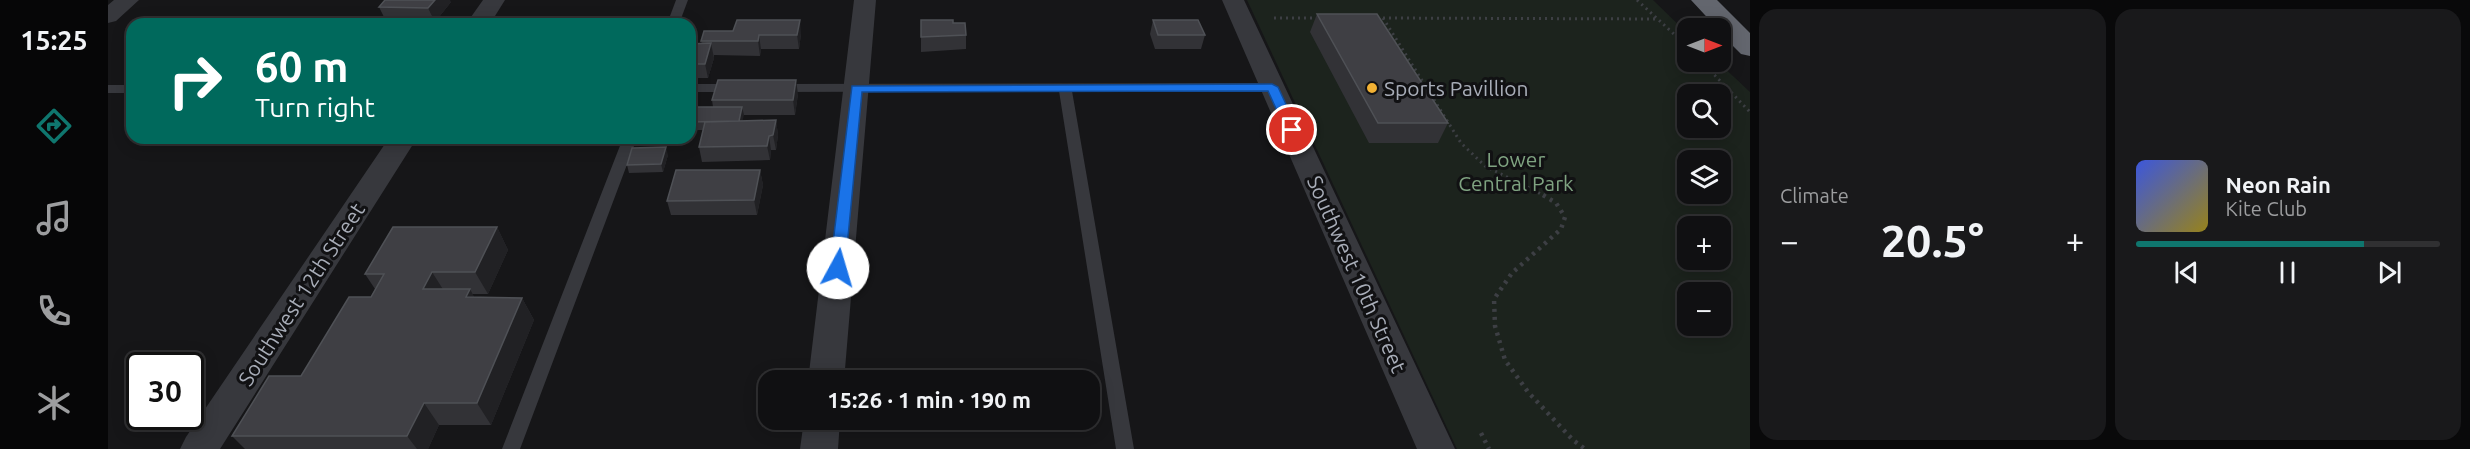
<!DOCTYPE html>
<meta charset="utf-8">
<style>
body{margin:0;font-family:Ubuntu,sans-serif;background:#19191b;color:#f1f3f6;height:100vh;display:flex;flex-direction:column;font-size:22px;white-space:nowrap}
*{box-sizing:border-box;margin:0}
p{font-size:20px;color:#9c9d9f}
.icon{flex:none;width:33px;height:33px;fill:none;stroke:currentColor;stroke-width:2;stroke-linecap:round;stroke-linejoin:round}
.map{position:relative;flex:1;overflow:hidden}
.drawer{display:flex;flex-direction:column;gap:9px;padding:9px;background:#09090a;width:720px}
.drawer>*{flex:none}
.banner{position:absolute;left:18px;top:18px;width:570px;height:126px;border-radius:18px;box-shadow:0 3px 15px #0003,0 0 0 2px #303032;background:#00695c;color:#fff;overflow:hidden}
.needle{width:39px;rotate:90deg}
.fabs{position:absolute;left:1569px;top:18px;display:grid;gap:12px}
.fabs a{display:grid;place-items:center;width:54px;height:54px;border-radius:12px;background:#101012;box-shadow:0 3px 15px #0003,0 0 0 2px #303032;font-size:30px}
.speed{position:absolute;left:18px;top:352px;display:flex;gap:12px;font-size:30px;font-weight:700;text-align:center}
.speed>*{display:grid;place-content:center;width:78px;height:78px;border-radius:50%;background:#101012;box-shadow:0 3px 15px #0003,0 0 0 2px #303032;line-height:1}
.speed .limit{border:3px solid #111;border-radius:9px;background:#fff;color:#111}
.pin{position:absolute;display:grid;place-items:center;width:51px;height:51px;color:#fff;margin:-26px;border:3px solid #fff;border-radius:50%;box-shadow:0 2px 6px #0007}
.me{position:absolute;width:66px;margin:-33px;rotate:6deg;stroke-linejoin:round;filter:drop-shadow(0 0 4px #0008)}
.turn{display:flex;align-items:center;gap:21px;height:126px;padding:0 30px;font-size:27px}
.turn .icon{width:78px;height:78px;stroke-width:2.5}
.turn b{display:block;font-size:42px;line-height:51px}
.big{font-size:45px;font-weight:700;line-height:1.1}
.drawer .widget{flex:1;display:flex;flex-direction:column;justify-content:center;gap:9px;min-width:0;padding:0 21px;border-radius:18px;background:#19191b}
.song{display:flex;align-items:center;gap:18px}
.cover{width:72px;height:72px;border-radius:9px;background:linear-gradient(135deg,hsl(230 70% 55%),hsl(50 70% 35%))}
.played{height:6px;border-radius:3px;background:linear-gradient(90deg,#0f766e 75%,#303032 75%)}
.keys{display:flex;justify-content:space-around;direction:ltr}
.heat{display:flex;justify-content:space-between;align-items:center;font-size:33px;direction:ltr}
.drawer .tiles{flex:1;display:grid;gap:9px;grid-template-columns:repeat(2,1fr)}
.trip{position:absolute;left:650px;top:370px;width:342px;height:60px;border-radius:18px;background:#101012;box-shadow:0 3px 15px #0003,0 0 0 2px #303032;font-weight:700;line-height:60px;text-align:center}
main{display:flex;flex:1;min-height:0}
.tabs{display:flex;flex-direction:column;width:108px;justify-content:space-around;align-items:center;background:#060607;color:#9c9d9f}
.tabs .icon{width:42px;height:42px}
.tabs .current{color:#0f766e}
.tabs b{font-size:27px;color:#f1f3f6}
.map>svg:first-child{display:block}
.green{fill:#1c231d;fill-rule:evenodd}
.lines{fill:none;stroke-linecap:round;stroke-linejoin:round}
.path-far1{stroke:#3d3f44;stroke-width:3;stroke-dasharray:2 4;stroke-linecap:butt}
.path{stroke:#3d3f44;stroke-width:4.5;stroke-dasharray:3 5;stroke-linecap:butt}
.lane{fill:#37383d;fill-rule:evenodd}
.street{fill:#37383d;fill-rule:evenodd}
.highway{fill:#63666e;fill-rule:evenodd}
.wall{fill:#323236}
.shaded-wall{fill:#212124}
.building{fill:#3f3f44;stroke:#4f5156;stroke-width:1.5}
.route{fill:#1a73e8;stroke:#114b97;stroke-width:1.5}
.poi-dot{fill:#f2b134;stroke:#111113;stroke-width:2}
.labels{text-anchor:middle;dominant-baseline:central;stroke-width:6;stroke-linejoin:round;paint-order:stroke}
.poi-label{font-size:21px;fill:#a8adb8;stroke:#111113;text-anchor:start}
.park-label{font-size:21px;fill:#7fa381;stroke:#111113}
.street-label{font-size:21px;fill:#a8adb8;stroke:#111113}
</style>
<main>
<nav class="tabs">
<b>15:25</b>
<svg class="icon current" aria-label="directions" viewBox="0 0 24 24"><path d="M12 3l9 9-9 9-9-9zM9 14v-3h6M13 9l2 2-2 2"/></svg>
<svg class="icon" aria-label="music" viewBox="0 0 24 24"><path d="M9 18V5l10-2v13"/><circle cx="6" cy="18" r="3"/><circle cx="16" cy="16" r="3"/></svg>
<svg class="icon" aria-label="phone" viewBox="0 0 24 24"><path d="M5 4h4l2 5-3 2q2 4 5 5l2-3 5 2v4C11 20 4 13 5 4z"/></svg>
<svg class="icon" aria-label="climate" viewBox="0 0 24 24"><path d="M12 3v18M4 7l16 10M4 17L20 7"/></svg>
</nav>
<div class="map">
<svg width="1642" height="449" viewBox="0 0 1642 449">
<rect width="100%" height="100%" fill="#161618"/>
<path class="green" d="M1139 0H1545L1579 33 1580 62H1610L1642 92V449H1349ZM1580 94H1612V128H1580ZM1580 160H1612V194H1580ZM1580 226H1612V260H1580ZM1580 292H1612V326H1580Z"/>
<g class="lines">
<path class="path-far1" d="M1529 0 1580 47
M1166 18H1210
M1275 18 1353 143 1377 166 1437 196
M1275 18 1550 19
M1594 62 1642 112"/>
<path class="path" d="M1435 195 1448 203 1457 217 1453 229 1404 273 1386 299 1387 326 1397 360 1420 392 1465 440 1477 449
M1373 433 1381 449"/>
<path class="lane" d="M568 0H580L571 24H559Z
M1164 83 1168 84 1170 87 1168 90 964 91 1026 449H1008L951 91 669 92 663 88 669 84Z
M582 84H627L633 88 627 92H582Z
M0 85H24V93H0Z
M515 138H529L412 449H394Z"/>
<path class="street" d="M6 0H31L8 21 0 23V5Z
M375 0H397L382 24H358Z
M746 0H768L736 381H700Z
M1114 0H1136L1347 449H1309Z
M281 138H309L112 449H72L78 437Z
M696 420H732L730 449H692Z"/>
<path class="highway" d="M1583 0H1609L1642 33V56L1633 54 1612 33V28H1609Z"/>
</g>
<path class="wall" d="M343 2 327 22 278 21 271 7Z
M1209 14 1340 123 1330 143H1261L1202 32Z
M813 20 845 23 858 35V49L813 52Z
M1045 20 1097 35 1093 49H1047L1042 34Z
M596 31 693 34 691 49H653L652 56 606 55V58L600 78H582V44H594L593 41Z
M690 94 687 115H635L634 121 668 120 670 135 668 150H663L662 160 594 162 591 147 595 130H582V107H605L604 100Z
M560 155 555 172 521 173 519 165Z
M652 170 655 185 649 215H563L559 201Z
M389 227 400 250 380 294H364L366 297 414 298 426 320 383 425H331L320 449H137L124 436 193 376 263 297 267 289 257 274Z"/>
<path class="shaded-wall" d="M327 0H342L343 2 327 22 320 8Z
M692 20 693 34 691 49 689 35Z
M651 35 653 49 652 56 650 41Z
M603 43 606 58 600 78 597 64Z
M688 80 690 94 687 115 685 100Z
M634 107 636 115 632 130 631 122Z
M668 120 670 135 668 150 665 135Z
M661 136 663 150 662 160 659 146Z
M558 147 560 155 555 172 553 164Z
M652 170 655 185 649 215 646 200Z
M389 227 400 250 380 294 367 272Z
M324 272 338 294 315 289Z
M362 289 374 312 358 297Z
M414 298 426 320 383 425 369 403Z
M316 403 331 425 320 449H309L299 436Z"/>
<path class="building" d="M277 0H327L320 8 271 7Z
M1209 14H1269L1340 123H1270Z
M629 20H692L689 35H651L650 41H593L596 31H625Z
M813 20H845V23H857L858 35 813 37Z
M1045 20H1090L1097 35H1050Z
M603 43 597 64H582V44Z
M610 80H688L685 100H604Z
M582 107H634L631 121 582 122Z
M668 120 665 135 661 136 659 146 591 147 597 122Z
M558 147 553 164 519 165 524 148Z
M568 170H652L646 200 559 201Z
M285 227H389L367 272H324L315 289H362L358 297 414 298 369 403H316L299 436H124L161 376H193L241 297H263L276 274H257Z"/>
<path class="route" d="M1164 84 1170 87 1190 130 1188 133H1179L1160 91 754 92 737 268 730 274 722 268 744 86Z"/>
<circle class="poi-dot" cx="1264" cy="88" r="6"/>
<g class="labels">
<g class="poi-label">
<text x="1276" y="88">Sports Pavillion</text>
</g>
<g class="park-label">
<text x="1408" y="159">Lower<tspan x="1408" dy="24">Central Park</tspan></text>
</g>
<g class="street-label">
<text transform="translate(1249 274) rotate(66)">Southwest 10th Street</text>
<text transform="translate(193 294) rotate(-57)">Southwest 12th Street</text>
</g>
</g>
</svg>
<div class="fabs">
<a><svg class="needle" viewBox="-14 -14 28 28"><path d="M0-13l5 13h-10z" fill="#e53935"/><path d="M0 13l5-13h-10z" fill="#9c9d9f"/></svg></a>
<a><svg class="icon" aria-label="search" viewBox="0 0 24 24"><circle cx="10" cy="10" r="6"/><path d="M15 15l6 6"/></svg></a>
<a><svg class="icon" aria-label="layers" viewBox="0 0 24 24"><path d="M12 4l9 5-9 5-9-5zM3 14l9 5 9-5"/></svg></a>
<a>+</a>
<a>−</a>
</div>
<div class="speed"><div class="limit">30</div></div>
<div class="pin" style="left:1184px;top:130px;background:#d93025"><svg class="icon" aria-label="arrive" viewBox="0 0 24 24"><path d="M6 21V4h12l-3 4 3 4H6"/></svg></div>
<svg class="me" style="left:730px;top:268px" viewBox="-20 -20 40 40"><circle r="19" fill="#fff"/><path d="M0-13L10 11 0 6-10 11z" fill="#1a73e8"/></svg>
<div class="trip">15:26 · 1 min · 190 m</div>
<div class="banner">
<div class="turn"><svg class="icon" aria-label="right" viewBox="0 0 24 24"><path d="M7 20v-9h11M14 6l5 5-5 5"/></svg><div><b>60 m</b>Turn right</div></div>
</div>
</div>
<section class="drawer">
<div class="tiles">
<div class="widget"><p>Climate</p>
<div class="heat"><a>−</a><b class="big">20.5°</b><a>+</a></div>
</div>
<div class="widget">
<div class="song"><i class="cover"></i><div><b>Neon Rain</b><p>Kite Club</p></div></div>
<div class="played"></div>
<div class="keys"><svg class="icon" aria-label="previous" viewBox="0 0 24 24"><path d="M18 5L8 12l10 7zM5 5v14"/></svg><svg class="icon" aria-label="pause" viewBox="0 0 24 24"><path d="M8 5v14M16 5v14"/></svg><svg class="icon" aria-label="next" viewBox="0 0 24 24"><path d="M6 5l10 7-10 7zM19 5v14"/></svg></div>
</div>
</div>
</section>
</main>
